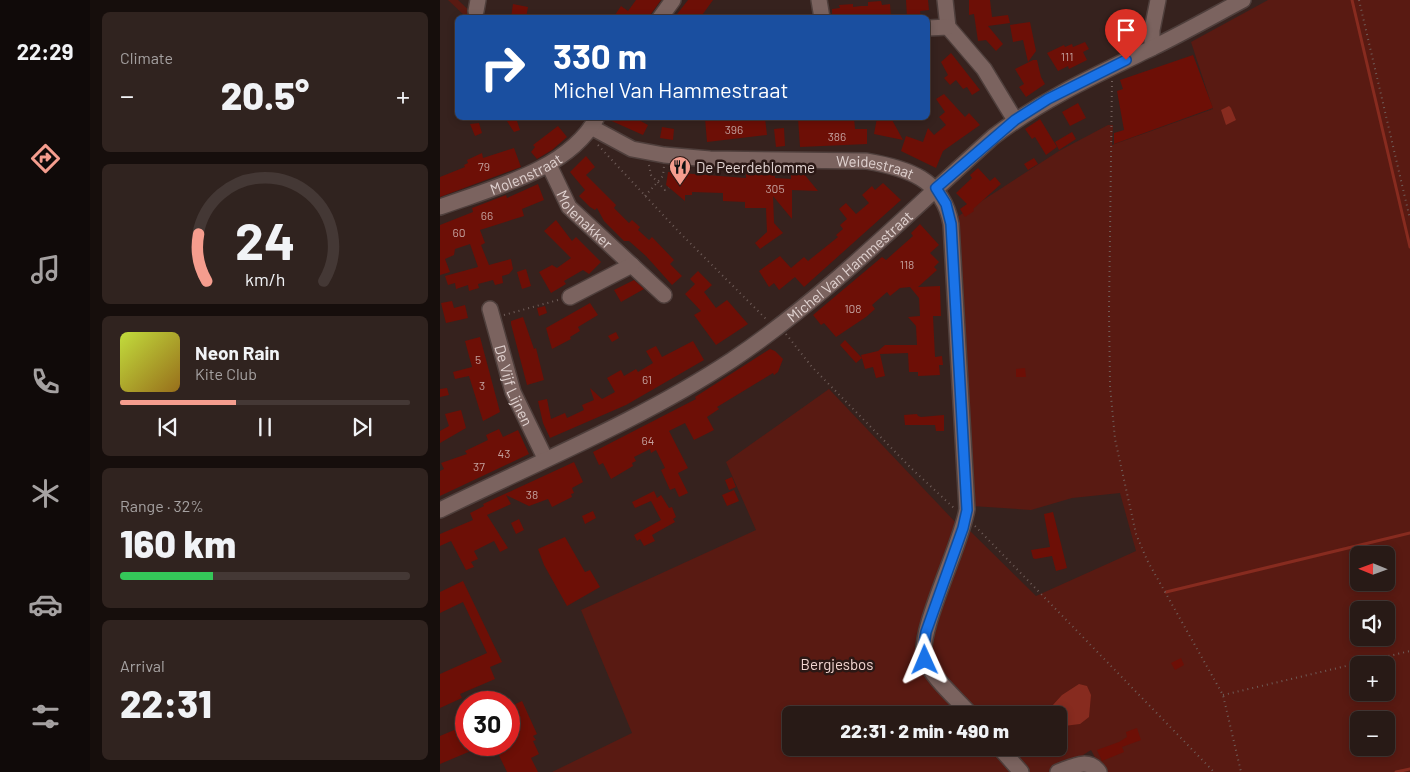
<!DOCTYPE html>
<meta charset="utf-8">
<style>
body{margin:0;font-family:Barlow,sans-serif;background:#30231f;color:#f1f3f6;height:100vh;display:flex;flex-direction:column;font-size:19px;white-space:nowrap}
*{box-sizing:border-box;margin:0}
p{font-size:16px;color:#a5a1a1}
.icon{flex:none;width:28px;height:28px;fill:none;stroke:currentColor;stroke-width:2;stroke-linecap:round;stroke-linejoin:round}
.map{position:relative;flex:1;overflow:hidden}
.drawer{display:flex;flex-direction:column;gap:12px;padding:12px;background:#160e0c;width:350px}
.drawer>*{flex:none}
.guide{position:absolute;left:15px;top:15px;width:475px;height:105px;border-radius:8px;box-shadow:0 2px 8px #0003,0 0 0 1px #443835;background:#1a4fa0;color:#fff;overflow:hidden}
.needle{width:32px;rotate:271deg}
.controls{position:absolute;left:910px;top:546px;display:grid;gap:10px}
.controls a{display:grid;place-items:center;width:45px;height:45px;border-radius:8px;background:#281a16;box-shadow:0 2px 8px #0003,0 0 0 1px #443835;font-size:25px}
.speed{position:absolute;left:15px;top:691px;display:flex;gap:10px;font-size:25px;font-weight:700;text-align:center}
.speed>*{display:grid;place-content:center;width:65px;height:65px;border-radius:50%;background:#281a16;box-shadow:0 2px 8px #0003,0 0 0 1px #443835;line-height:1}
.speed .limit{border:8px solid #d22;background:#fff;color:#111}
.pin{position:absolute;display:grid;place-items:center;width:42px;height:42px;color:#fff;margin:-51px -21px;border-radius:50% 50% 50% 0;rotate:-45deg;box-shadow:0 0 5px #0007}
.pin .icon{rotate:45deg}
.me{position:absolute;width:55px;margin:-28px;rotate:359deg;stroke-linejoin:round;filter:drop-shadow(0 0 4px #0008)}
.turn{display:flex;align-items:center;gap:18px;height:105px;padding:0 15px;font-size:22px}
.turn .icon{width:65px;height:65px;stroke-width:2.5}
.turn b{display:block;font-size:35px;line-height:42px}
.big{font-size:38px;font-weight:800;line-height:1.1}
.drawer .widget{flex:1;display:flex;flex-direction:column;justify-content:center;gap:8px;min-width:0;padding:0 18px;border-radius:8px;background:#30231f}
.drawer .dial{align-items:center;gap:0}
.dial svg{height:130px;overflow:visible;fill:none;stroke:#443835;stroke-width:7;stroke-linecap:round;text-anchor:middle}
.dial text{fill:#f1f3f6;stroke:none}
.song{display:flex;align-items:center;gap:15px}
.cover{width:60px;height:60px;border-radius:8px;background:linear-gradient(135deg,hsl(70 70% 55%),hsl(40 70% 35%))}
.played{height:5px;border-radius:2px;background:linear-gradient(90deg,#f59d8e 40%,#443835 40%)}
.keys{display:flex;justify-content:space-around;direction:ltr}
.heat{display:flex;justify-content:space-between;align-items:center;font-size:28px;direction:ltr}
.charge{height:8px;border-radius:4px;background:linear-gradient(90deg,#34c759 32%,#443835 0)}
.trip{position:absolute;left:342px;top:706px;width:285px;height:50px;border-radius:8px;background:#281a16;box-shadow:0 2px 8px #0003,0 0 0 1px #443835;font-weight:800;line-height:50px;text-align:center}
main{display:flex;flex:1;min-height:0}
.tabs{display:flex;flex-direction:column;width:90px;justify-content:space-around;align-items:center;background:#100a09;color:#a5a1a1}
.tabs .icon{width:35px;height:35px}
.tabs .selected{color:#f59d8e}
.tabs b{font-size:22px;color:#f1f3f6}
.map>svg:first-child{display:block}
.green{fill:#591a12;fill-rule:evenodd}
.water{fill:#872b1f}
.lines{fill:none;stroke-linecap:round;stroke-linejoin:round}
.stream{stroke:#872b1f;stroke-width:3}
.building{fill:#6d0f06}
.minor-casing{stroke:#4f3f3c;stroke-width:18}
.path{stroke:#6f5d59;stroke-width:2;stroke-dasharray:1 4;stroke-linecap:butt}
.minor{stroke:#7b635f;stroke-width:15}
.route-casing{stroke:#114b97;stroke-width:12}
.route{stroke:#1a73e8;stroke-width:9}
.labels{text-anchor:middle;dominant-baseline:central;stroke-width:5;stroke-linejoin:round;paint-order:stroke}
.number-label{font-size:12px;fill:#c3a19e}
.poi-label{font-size:15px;fill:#e0d2d0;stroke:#2b1815;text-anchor:start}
.street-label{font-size:15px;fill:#e0d2d0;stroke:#2b1815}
.park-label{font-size:15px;fill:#f1d5d0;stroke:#2b1815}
</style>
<main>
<nav class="tabs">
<b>22:29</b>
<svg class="icon selected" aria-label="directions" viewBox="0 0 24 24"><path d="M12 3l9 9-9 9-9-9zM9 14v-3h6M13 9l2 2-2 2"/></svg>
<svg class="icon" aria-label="music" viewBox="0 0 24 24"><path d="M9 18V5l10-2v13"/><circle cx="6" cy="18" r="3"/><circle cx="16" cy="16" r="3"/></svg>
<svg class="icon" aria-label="phone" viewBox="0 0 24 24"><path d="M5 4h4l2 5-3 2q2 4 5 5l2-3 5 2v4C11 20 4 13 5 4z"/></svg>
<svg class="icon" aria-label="climate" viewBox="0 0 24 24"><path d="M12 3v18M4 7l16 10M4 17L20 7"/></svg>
<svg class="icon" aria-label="car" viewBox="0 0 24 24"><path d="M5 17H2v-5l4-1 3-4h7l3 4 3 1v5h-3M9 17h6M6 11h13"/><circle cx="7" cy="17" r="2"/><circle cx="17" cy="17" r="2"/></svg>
<svg class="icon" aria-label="filters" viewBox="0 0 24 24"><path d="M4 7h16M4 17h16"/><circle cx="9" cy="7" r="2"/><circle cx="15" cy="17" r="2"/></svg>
</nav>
<section class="drawer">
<div class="widget"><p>Climate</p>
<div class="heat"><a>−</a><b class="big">20.5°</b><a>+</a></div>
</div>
<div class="widget dial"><svg viewBox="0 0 100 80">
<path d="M14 69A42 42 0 1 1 86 69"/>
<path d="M14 69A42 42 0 0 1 9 40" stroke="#f59d8e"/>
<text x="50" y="56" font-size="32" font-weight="700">24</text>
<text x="50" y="72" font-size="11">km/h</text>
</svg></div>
<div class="widget">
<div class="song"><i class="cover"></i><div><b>Neon Rain</b><p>Kite Club</p></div></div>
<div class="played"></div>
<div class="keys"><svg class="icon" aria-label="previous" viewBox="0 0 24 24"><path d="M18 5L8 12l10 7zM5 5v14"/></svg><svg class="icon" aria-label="pause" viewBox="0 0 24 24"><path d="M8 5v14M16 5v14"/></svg><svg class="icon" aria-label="next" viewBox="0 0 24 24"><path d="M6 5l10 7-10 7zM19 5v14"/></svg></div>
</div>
<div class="widget"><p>Range · 32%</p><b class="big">160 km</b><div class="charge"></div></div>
<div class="widget"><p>Arrival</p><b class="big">22:31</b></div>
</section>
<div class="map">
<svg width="970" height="772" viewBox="0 0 970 772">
<rect width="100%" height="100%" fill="#36221e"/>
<path class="green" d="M8 0H18L36 17H26Z
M828 0H970V772H663L651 750 643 755 652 772H112L192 733 141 610 316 530 286 462 389 389 518 525 475 645 487 671 525 715H351V748H619V715H536L491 661 489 640 528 529 596 596 696 551 680 493 632 498 591 510 532 506 514 219 619 151 668 125H673L672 145 773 109 751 42ZM919 555H946V582H919ZM919 610H946V638H919ZM919 665H946V692H919ZM919 720H946V748H919Z"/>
<path class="water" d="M789 106 791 108 796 120 786 125 781 110Z
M639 684 647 686 651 695 649 717 640 724 624 726 619 721V715H612V706L622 695Z"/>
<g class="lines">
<path class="stream" d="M912 0 970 247
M726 592 970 533
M956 772 970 769"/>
</g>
<path class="building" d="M196 0H221L208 18H173L181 6 188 11Z
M248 0H273L260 18H234Z
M466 0H488L489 10 480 11 481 18H467Z
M529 0H550L552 17 568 15 570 23 548 26 563 44 556 51 546 40 538 41 534 14 529 15Z
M441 1 442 5 450 4 451 18H392V9L400 8 399 5 413 4V7L421 6H428V2Z
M73 4 88 7 86 18H71Z
M590 22 596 51 588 62 583 40 573 42 570 25Z
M645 42 649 49 643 52 647 60 629 69 628 66 618 71 607 53 624 45 625 47 632 44 633 47Z
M511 53 540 90 532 95 527 87 523 89 516 80 510 85 504 78 508 75 501 62Z
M753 55 773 108 674 144V133L684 130 677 91 683 89 680 80Z
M593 60H597L601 77 605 84 586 97 579 87 584 84 575 69Z
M504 94 525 117 529 113 540 125 503 151 496 168 461 151 466 136 483 142 488 128 494 135 506 125 499 117 505 112 496 99Z
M638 103 646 118 630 126 622 112Z
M65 118H76L80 130 74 132Z
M165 118H195L208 125 203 135Z
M265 118H282L283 120 325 118 327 135 267 142Z
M358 118H414L415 129H427V144L360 147Z
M437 118H451L463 140 434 134Z
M600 119 617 147 606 155 595 137 592 139 585 129Z
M39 123 42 133 35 136 30 124Z
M118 126 127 137 112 150 97 159 91 152 95 147 93 145Z
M222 127 234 129 233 140 220 138Z
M344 128 345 146 336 147 334 129Z
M632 132 636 139 619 150 615 142Z
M74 148 81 167 0 197V177L25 167 24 165 28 163 27 160 42 153 43 158Z
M146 156 155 167 146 175 176 205 174 208 189 223 192 220 200 227 198 230 209 240 212 237 234 260 230 264 242 276 232 285 206 256 189 241H184L164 221 157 208 155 210 150 207 139 196 145 190 130 172Z
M594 158 598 164 588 170 584 164Z
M538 168 550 181 555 177 561 184 533 209 534 211 525 217 520 209 527 204 516 193 532 178 530 175Z
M228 172 306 178V174L330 175 335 176V178L351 179V174H364L378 191 352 190V219L333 196 334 223 343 233 320 249 315 243 327 232 326 208H305V202L283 201V193L252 192V195H245V201L226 185Z
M443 183 461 200 364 287 355 277 339 290 334 283 329 287 319 271 340 256 351 268 364 257 368 261 398 237 396 235 403 229 400 225 407 219 399 209 406 203 416 214 429 203 422 195 432 186 435 190Z
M98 184 104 200 82 209 84 216 40 230 45 243 41 245 49 265 71 259 73 269 69 274 62 276 63 283 55 285 53 280 38 284 39 288 29 291 28 285 16 289 15 283 8 285 5 276 38 267 30 244 15 249 14 255 5 259 10 272 0 275V225L33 212 32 208 66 195 67 198Z
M116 220 132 241 136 237 161 262 149 274 143 270 124 281 126 284 111 293 99 272 112 265 117 268 131 258 104 231Z
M480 224 499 245 490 253 499 262 494 267 497 270 478 287 500 286 501 316H493L495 357 502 356 503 365H499L500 375 478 376V372H469L468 353 440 354 445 376 436 378 433 367 425 369 421 355 438 351 445 345H477L476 326 468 317 480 316 479 298 470 287 460 288 450 296 447 292 432 305 435 309 426 317 396 337 384 323 381 325 373 315 442 257 446 260 473 236 471 233Z
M86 269 91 286 82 289 77 272Z
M258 271 272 285 264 292 276 308 287 300 308 324 276 345 254 315 261 311 245 294 255 284 250 279Z
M194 280 204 289 181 302 174 290Z
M12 301 14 308 25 305 28 318 6 323 1 303Z
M150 303 158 315 138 327 140 331 130 337 131 339 112 349 106 328Z
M105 306 107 313 99 316 97 308Z
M83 317 94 349 96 348 104 380 87 385 71 324V321Z
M176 332 179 338 172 342 168 336Z
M40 337 60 412 43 421 29 376 15 379 13 372 32 367 25 341Z
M405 340 422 358 416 363 400 345Z
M253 341 264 360 186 405 110 438 103 423 98 401 107 399 111 419 125 413 127 418 144 410 142 405 154 400 150 388 162 399 175 392 167 378 181 370 184 376 196 369 198 372 213 363 206 351 216 346 222 357Z
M330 349 335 351 343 359 338 372 334 375 333 373 277 407 279 409 267 417 274 430 254 440 245 423 229 431 248 468 238 473 248 493 239 497 235 488 230 490 221 470 225 468 216 450 211 453 210 449 194 457 196 461 192 463 193 466 171 479 163 463 159 465 153 452 256 399 255 397Z
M585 368 586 377H576V369Z
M7 388 9 395 0 397V389Z
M21 410 26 428 0 443V431L9 426 5 414Z
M477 414 478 416 481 417 504 415V431H496L495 425H465L464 415Z
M59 429 63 437 78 430 89 454 0 496V471L4 469 1 463 27 454 25 451 48 440 46 435Z
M134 462 143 482 132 488 134 493 131 494 132 497 112 507 108 499 89 506 66 495 71 504 47 515 68 548 60 552 54 541 34 551 38 559 31 562 34 567 26 570 11 541 0 546V534L33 520 30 513 44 506 43 504Z
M292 477 296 487 289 490 285 480Z
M294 490 299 501 287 506 282 495Z
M214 491 217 498 221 495 229 508 232 507 236 517 233 519 235 522 212 535 215 541 204 546 200 539 197 541 194 535 221 520 211 501 195 508 192 502Z
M153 511 156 518 145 524 142 516Z
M613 512 627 568 616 571 612 556 595 559 593 558 591 550 610 547 604 514Z
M79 519 84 530 76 534 71 523Z
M125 537 145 572 150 570 160 587 127 606 104 565 98 549Z
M23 581 62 662 50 667 55 679 20 694 22 698 0 708V674L47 653 23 602 0 613V592Z
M741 658 744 665 735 670 731 663Z
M82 701 97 734 93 736 96 740 93 741 99 754 91 758 98 772H67L54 745H69V707Z
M26 725V745H45L0 764V736Z
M697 728 701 740 682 747 684 752 662 761 657 750 679 742 687 737 686 732Z"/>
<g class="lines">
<g class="minor-casing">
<g id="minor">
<path d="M379 0 382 18"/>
<path d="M505 0 508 27 544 69 575 120"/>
<path d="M36 11 38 0"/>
<path d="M220 18 233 0"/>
<path d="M488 28 508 27"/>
<path d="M712 48V30L718 0"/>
<path id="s1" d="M151 127 192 149 224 155 270 159 426 161C467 168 503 179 511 224L527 509C522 544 476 633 485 659 491 677 518 700 531 715"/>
<path id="s2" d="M109 165 129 207 224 295"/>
<path id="s3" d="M0 207C52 188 128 170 156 119"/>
<path d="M130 297 192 265"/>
<path id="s4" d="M50 309 73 392 105 458"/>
<path id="s5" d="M0 510C98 462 201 420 292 360 387 296 468 213 553 137 603 99 656 75 712 48 743 33 773 16 803 0"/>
<path d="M560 748 581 772"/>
<path d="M618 772C632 767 648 757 659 772"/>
</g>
</g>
<path class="path" d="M919 0 970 219
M672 81 669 311 670 386 675 439 696 534 707 560 783 695 801 772
M158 145 238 231 326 319
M209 165 211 175 225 190 229 188
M205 196 223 176 224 166
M64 315 118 300
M346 334 372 367 471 468 515 509
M535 526 774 772
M783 695 970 651"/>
<use href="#minor" class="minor"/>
</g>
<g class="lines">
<g class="route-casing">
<path id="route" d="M485 660 483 651 486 632 523 528 527 510 511 224 506 204 496 188 575 120 608 99 686 60"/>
</g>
<use href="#route" class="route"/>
</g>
<defs>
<g id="restaurant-pin" transform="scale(1.125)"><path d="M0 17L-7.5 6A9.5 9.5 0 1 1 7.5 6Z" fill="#f59d8e" stroke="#2b1815"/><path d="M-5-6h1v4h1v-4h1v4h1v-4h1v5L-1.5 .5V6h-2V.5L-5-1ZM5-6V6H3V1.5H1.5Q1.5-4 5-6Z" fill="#111"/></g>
</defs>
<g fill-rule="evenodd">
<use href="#restaurant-pin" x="240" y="167"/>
</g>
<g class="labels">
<g class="number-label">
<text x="627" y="56">111</text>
<text x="294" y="129">396</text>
<text x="397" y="136">386</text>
<text x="44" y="166">79</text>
<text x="335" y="188">305</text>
<text x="47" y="215">66</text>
<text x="19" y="232">60</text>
<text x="467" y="264">118</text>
<text x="413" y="308">108</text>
<text x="38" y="359">5</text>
<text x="207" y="379">61</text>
<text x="42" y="385">3</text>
<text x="208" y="440">64</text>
<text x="64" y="453">43</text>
<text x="39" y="466">37</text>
<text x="92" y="494">38</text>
</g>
<g class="poi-label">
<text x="256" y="167">De Peerdeblomme</text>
</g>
<g class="street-label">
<text stroke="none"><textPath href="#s1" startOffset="291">Weidestraat</textPath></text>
<text stroke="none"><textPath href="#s3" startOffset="92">Molenstraat</textPath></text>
<text stroke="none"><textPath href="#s2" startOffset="66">Molenakker</textPath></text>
<text stroke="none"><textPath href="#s5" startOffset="479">Michel Van Hammestraat</textPath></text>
<text stroke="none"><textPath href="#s4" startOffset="80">De Vijf Lijnen</textPath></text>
</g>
<g class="park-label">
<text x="397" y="664">Bergjesbos</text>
</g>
</g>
</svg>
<div class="controls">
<a><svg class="needle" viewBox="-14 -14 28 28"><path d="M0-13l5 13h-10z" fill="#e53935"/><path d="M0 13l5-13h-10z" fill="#a5a1a1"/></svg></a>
<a><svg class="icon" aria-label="sound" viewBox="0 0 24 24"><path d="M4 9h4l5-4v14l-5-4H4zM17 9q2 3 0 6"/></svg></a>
<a>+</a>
<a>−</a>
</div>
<div class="speed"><div class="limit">30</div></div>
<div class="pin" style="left:686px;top:60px;background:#d93025"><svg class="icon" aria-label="arrive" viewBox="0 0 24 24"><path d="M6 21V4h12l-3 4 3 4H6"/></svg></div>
<svg class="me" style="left:485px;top:660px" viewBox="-20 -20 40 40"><path d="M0-17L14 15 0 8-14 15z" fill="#1a73e8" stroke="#fff" stroke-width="4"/></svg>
<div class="trip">22:31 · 2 min · 490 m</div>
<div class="guide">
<div class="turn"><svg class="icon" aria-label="right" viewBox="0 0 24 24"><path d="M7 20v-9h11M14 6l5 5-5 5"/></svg><div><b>330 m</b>Michel Van Hammestraat</div></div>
</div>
</div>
</main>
